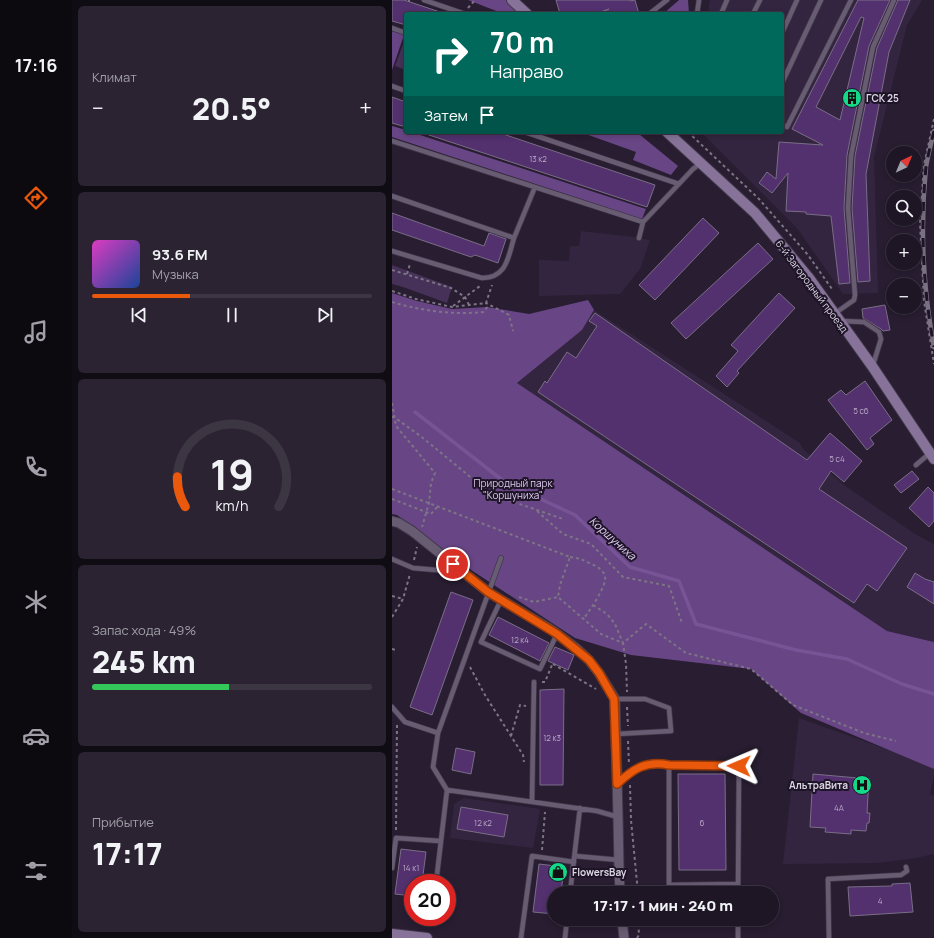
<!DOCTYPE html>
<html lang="ru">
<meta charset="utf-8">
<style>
body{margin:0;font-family:Manrope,sans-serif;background:#2b2332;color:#f1f3f6;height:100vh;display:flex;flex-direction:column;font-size:15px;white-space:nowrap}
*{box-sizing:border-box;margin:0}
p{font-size:13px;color:#a19fa7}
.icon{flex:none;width:22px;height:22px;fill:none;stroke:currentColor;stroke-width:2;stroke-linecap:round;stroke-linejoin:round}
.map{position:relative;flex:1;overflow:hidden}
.details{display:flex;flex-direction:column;gap:6px;padding:6px;background:#100c14;width:320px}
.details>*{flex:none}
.hud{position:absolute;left:12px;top:12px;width:380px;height:122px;border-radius:4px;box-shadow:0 2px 6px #0003,0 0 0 1px #3c3542;background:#00695c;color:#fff;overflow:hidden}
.needle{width:26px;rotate:44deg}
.tools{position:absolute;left:494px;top:146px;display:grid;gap:8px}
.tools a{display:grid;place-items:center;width:36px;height:36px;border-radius:50%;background:#1e1625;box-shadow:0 2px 6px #0003,0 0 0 1px #3c3542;font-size:20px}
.speed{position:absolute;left:12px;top:874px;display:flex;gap:8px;font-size:20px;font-weight:700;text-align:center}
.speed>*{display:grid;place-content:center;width:52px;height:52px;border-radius:50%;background:#1e1625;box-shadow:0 2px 6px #0003,0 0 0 1px #3c3542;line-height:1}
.speed .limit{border:6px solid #d22;background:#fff;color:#111}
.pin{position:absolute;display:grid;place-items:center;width:34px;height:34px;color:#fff;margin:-17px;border:2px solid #fff;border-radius:50%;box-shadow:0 1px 4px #0007}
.me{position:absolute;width:44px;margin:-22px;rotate:271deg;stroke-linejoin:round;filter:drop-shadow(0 0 3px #0008)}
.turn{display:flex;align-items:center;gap:14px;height:84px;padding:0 20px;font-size:18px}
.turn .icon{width:52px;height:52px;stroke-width:2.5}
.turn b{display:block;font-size:28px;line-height:34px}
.then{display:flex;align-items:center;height:38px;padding:0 20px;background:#0003;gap:8px;font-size:15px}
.big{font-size:30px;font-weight:800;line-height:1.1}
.details .tile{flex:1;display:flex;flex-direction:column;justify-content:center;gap:6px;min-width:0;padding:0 14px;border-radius:6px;background:#2b2332}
.details .dial{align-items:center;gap:0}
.dial svg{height:104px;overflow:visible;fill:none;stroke:#3c3542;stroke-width:7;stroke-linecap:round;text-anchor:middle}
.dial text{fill:#f1f3f6;stroke:none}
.song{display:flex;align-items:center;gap:12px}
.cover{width:48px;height:48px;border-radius:6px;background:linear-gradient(135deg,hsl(310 70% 55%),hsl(220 70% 35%))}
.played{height:4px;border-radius:2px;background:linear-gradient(90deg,#ea580c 35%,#3c3542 35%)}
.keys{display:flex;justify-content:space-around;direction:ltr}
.heat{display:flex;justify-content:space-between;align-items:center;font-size:22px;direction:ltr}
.charge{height:6px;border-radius:3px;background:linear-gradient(90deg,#34c759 49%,#3c3542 0)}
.trip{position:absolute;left:155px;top:886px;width:232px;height:40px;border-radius:20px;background:#1e1625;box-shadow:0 2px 6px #0003,0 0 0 1px #3c3542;font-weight:800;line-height:40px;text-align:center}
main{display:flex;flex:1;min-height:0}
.tabs{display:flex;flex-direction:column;width:72px;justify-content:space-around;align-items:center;background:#0c090f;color:#a19fa7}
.tabs .icon{width:28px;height:28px}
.tabs .on{color:#ea580c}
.tabs b{font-size:18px;color:#f1f3f6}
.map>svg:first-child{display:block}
.built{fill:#33253f}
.green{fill:#463258}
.forest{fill:#684585}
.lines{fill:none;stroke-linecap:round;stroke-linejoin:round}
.stream{stroke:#775496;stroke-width:3.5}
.building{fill:#53306e;stroke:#7a6e86;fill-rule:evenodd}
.lane-casing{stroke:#423849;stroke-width:6}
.street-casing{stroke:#423849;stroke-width:11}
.secondary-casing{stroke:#423849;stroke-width:12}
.path{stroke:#7d7485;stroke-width:2;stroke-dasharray:3 3;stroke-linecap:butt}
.lane{stroke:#685c73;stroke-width:4.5}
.street{stroke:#685c73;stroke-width:9}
.secondary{stroke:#877399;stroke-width:10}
.rail-casing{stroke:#7a7182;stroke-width:4.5}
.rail{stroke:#1e1427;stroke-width:3;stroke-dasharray:9;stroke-linecap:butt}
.route-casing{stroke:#983908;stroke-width:10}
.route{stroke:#ea580c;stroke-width:7}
.labels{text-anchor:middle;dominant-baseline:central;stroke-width:4;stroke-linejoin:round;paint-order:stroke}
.number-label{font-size:8px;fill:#baacc6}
.poi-label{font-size:10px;font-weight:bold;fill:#dcd5e3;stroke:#1e1427;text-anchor:start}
.street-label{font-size:10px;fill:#dcd5e3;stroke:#1e1427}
.park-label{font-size:10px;fill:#decbf1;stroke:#1e1427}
.water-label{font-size:11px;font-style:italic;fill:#e4d1f6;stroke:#1e1427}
</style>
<main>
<nav class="tabs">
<b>17:16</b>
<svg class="icon on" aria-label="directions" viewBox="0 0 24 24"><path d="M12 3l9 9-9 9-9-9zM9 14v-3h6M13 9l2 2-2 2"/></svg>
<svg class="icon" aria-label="music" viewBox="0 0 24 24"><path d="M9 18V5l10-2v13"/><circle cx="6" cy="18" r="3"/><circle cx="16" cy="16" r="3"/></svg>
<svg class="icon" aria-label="phone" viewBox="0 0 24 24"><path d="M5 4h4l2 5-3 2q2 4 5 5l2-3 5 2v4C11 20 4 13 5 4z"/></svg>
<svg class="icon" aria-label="climate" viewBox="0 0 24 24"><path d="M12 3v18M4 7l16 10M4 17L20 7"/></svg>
<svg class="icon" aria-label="car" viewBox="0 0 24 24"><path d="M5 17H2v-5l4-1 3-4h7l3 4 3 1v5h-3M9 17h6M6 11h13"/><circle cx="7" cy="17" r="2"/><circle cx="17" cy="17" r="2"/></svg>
<svg class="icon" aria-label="filters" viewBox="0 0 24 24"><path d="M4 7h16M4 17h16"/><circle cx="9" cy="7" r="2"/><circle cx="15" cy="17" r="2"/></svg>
</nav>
<section class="details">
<div class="tile"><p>Климат</p>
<div class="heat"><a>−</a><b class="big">20.5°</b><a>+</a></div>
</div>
<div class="tile">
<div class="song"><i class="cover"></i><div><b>93.6 FM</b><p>Музыка</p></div></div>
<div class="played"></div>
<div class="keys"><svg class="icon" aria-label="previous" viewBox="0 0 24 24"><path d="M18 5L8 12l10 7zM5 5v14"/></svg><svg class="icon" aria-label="pause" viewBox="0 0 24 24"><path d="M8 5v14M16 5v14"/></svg><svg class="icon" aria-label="next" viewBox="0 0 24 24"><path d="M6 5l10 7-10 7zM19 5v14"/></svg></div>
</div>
<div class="tile dial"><svg viewBox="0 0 100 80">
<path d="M14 69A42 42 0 1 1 86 69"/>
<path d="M14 69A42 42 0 0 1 8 46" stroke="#ea580c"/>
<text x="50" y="56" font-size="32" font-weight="700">19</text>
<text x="50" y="72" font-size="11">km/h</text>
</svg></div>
<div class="tile"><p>Запас хода · 49%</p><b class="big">245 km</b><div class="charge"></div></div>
<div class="tile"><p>Прибытие</p><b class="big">17:17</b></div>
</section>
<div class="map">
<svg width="542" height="938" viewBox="0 0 542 938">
<rect width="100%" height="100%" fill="#281d31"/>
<path class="built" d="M318 0H530L515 25 482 157 486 293 451 294 405 228 309 132H390V14H316Z
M189 231 242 237 258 240 248 269 228 294 147 296V260L177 261 178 246H187Z
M202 310 408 443 411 449 452 485 523 534 542 544V642L495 631 125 383 190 330Z
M407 718 542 766V776L538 794 542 796V854L524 858 485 863 391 864Z
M72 798 148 809 141 848 58 838 62 804Z"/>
<path class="green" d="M13 39H14V70L3 66Z
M0 265 60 287 55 303 11 287 0 284Z"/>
<path class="forest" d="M76 0H116L132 14H112Z
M287 0H296L297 14H271Z
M0 31 12 35 0 70Z
M0 126 14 130V132H19L254 209 250 219 0 137Z
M188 132H243L247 134 286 166 279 175 241 160 244 152Z
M0 293 25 301 60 309 95 307 137 314 196 300 202 310 190 330 125 383 495 631 542 642V769L409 713 359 669 239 655 183 638 70 564 5 515 0 514Z"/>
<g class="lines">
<path class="stream" d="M23 412 114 483 183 515 238 567 287 581 304 624 404 650 455 659 510 684 542 694"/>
</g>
<path class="building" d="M0 0H12L48 12V14H14V25L0 21Z
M164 0H238V1L243 0 247 14H207L217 9 202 14H168Z
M466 0H498L477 46 455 155 452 208 458 283 447 284 439 216 414 214V212L394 211 396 173 380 193 367 183 375 172 384 179 387 142 431 145 400 129ZM469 17 472 18 448 120 424 107Z
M506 0H518L497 52 474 174 478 281 466 282 460 208 463 156 485 48Z
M0 97 14 102V127L0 123Z
M34 132H105L263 185 255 207 34 134Z
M0 213 92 246 97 233 114 239 106 263 83 255 79 257 0 230Z
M311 218 327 233 263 300 247 285Z
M366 243 381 259 294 339 279 323Z
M387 293 403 308 345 371 347 373 335 387 324 376 346 351 339 345Z
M493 305 498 330 491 331 489 329 471 318 470 309Z
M203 313 415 460 438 433 470 461 452 482 439 471 427 489 515 548 485 591 475 584 462 603 146 392 153 381 155 383 175 352 184 358 205 326 197 321Z
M473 381 500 420 478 438 482 444 475 450 436 400 449 390 454 395Z
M520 471 527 479 509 493 502 485Z
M536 487 542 493V521L537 527 517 508Z
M523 573 533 579 542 582V604L515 587Z
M59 592 81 600 40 715 18 707Z
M106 617 157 643 148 661 97 635Z
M163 647 182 655 176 670 156 661Z
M172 689 171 785H148V690Z
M64 748 83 752 79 774 60 770Z
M286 774H333L334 870H287Z
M421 774 477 779 475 813H478L477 823H475L474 831 459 830V834L433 832 434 828 418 827Z
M69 807 116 815 112 837 65 829Z
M9 849 34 852 30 883H21V896L3 894Z
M147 864 172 867 169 893H162V914L141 912Z
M518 883 521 912 458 916 456 887 500 886V884Z"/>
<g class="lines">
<g class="lane-casing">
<path id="lane" d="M32 0 73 14
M257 14 275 0
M305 14 307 0
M329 14 335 0
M361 14 368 0
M0 28 14 33
M390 33 405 0
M390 83 429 0
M0 86 14 91
M390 125 395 127 459 0
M133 132 287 184
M0 141 251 222 301 169 309 163
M0 196 122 238 143 187
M247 238 251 222
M0 251 90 278C115 278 116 257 122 238
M442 314 462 300 463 295 456 208 459 156 481 47 502 0
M450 321 472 322 487 332 489 339 481 365
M524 465 538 453
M0 559 21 568 68 572
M109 600 89 642 148 669 165 634
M223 699H253L277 708 279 731 224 734
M0 707 13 722 46 733 109 558
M277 765V885L346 884
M225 785C241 769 254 760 277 765L347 766 346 893
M55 790 205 811 226 817
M140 801 142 682
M183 856 227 860
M0 868 4 838 48 841
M44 883 55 790 41 767 46 733
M178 893 188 808
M346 919V938
M129 938 140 856 182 862
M173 938 175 919
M437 938 436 879 509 875 515 871 514 867"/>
</g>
<g class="street-casing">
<path id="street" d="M0 521 7 523 20 531 96 592 160 630 184 648 197 660 207 673 223 699 226 817 227 869 228 893
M230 919 232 938"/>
</g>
<g class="secondary-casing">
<path id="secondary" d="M120 0 135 14
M275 132 363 213 417 278 480 366 542 459
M0 934 35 938"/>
</g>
<path class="path" d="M17 2V0
M76 8 83 0
M542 119 532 165 528 223 532 301 542 364
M296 132 367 199 416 255 440 289
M0 270 59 288 73 297 77 305
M15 274 18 264
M0 291 24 299 60 307 94 303 100 285
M0 302C30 311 61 315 92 312L95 307 94 303 117 315 121 331
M61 306 88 286
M0 403 4 426 43 473 39 483 37 503 30 527
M0 417H2L31 438 99 494 171 519
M0 489 178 557 168 585 166 597 209 634 231 643 234 664 235 692
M0 499 39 514 46 506
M145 511 171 534 199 544 231 577 277 586 290 623
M178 557C187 558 192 560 199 564 205 566 211 570 213 576 215 586 198 610 192 618
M22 560 25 547
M0 596 11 599
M127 597 142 602 166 597
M201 605 215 614 223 624 231 643 254 624 294 653 359 669 401 705 472 733 504 741
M0 617 11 599 18 574
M0 649 4 650
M161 664 204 689
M78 667 93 695 131 755 132 762
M150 682H153L160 665
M235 707 236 726
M119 736 128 705 134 706
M236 741 237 764
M238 785 239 820 246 893
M4 830 5 725
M150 850 153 812
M39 924 40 917
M245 938 247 935 246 919"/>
<use href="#lane" class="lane"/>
<use href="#street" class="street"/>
<use href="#secondary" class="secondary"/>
<g class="rail-casing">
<path id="rail" d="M542 131C539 143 536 155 534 167 528 227 531 288 542 347"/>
</g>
<use href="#rail" class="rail"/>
</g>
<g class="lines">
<g class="route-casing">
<path id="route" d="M61 564 96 592 165 634 197 660 207 673 222 699 225 784C241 769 254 760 277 765L347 766"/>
</g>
<use href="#route" class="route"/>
</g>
<defs>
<g id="building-disc" transform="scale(1)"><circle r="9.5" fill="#13d989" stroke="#1e1427"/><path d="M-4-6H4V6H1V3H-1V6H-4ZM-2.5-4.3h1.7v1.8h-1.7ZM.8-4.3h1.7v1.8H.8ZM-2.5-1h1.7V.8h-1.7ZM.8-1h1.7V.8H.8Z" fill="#111"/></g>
<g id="hospital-disc" transform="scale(1)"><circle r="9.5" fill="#13d989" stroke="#1e1427"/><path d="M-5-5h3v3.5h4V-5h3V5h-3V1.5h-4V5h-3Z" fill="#111"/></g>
<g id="shop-disc" transform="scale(1)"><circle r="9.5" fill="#13d989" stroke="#1e1427"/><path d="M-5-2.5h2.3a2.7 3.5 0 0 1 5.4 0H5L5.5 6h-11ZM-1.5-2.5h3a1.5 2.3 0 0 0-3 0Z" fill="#111"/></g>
</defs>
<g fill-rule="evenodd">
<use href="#building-disc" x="460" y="98"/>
<use href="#hospital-disc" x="470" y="785"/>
<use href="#shop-disc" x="166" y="872"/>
</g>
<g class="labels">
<g class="number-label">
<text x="146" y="158">13 к2</text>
<text x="469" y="410">5 с6</text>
<text x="445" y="458">5 с4</text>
<text x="128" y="639">12 к4</text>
<text x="160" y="737">12 к3</text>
<text x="447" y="807">4А</text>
<text x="91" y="822">12 к2</text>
<text x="310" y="822">6</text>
<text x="19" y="867">14 к1</text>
<text x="488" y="900">4</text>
</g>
<g class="poi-label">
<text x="474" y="98">ГСК 25</text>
<text x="456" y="785" text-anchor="end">АльтраВита</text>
<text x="180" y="872">FlowersBay</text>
</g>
<g class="street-label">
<text transform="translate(420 286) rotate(53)">6-й Загородный проезд</text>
</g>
<g class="park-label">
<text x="121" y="483">Природный парк<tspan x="121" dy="12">"Коршуниха"</tspan></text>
</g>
<g class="water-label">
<text transform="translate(221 538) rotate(42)">Коршуниха</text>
</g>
</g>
</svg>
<div class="tools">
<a><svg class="needle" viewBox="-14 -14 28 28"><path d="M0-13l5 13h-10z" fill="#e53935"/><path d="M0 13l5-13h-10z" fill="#a19fa7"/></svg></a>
<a><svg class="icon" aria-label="search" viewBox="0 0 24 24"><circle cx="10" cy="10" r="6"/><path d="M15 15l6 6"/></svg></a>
<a>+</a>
<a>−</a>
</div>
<div class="speed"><div class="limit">20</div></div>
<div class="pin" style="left:61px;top:564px;background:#d93025"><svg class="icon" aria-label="arrive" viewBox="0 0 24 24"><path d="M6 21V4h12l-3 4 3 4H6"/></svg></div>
<svg class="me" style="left:347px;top:766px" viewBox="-20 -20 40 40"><path d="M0-17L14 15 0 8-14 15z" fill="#ea580c" stroke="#fff" stroke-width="4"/></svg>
<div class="trip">17:17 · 1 мин · 240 m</div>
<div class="hud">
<div class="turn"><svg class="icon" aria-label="right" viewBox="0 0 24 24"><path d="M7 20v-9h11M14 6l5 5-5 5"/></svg><div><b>70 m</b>Направо</div></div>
<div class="then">Затем<svg class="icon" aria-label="arrive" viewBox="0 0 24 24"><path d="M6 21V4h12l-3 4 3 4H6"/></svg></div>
</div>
</div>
</main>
